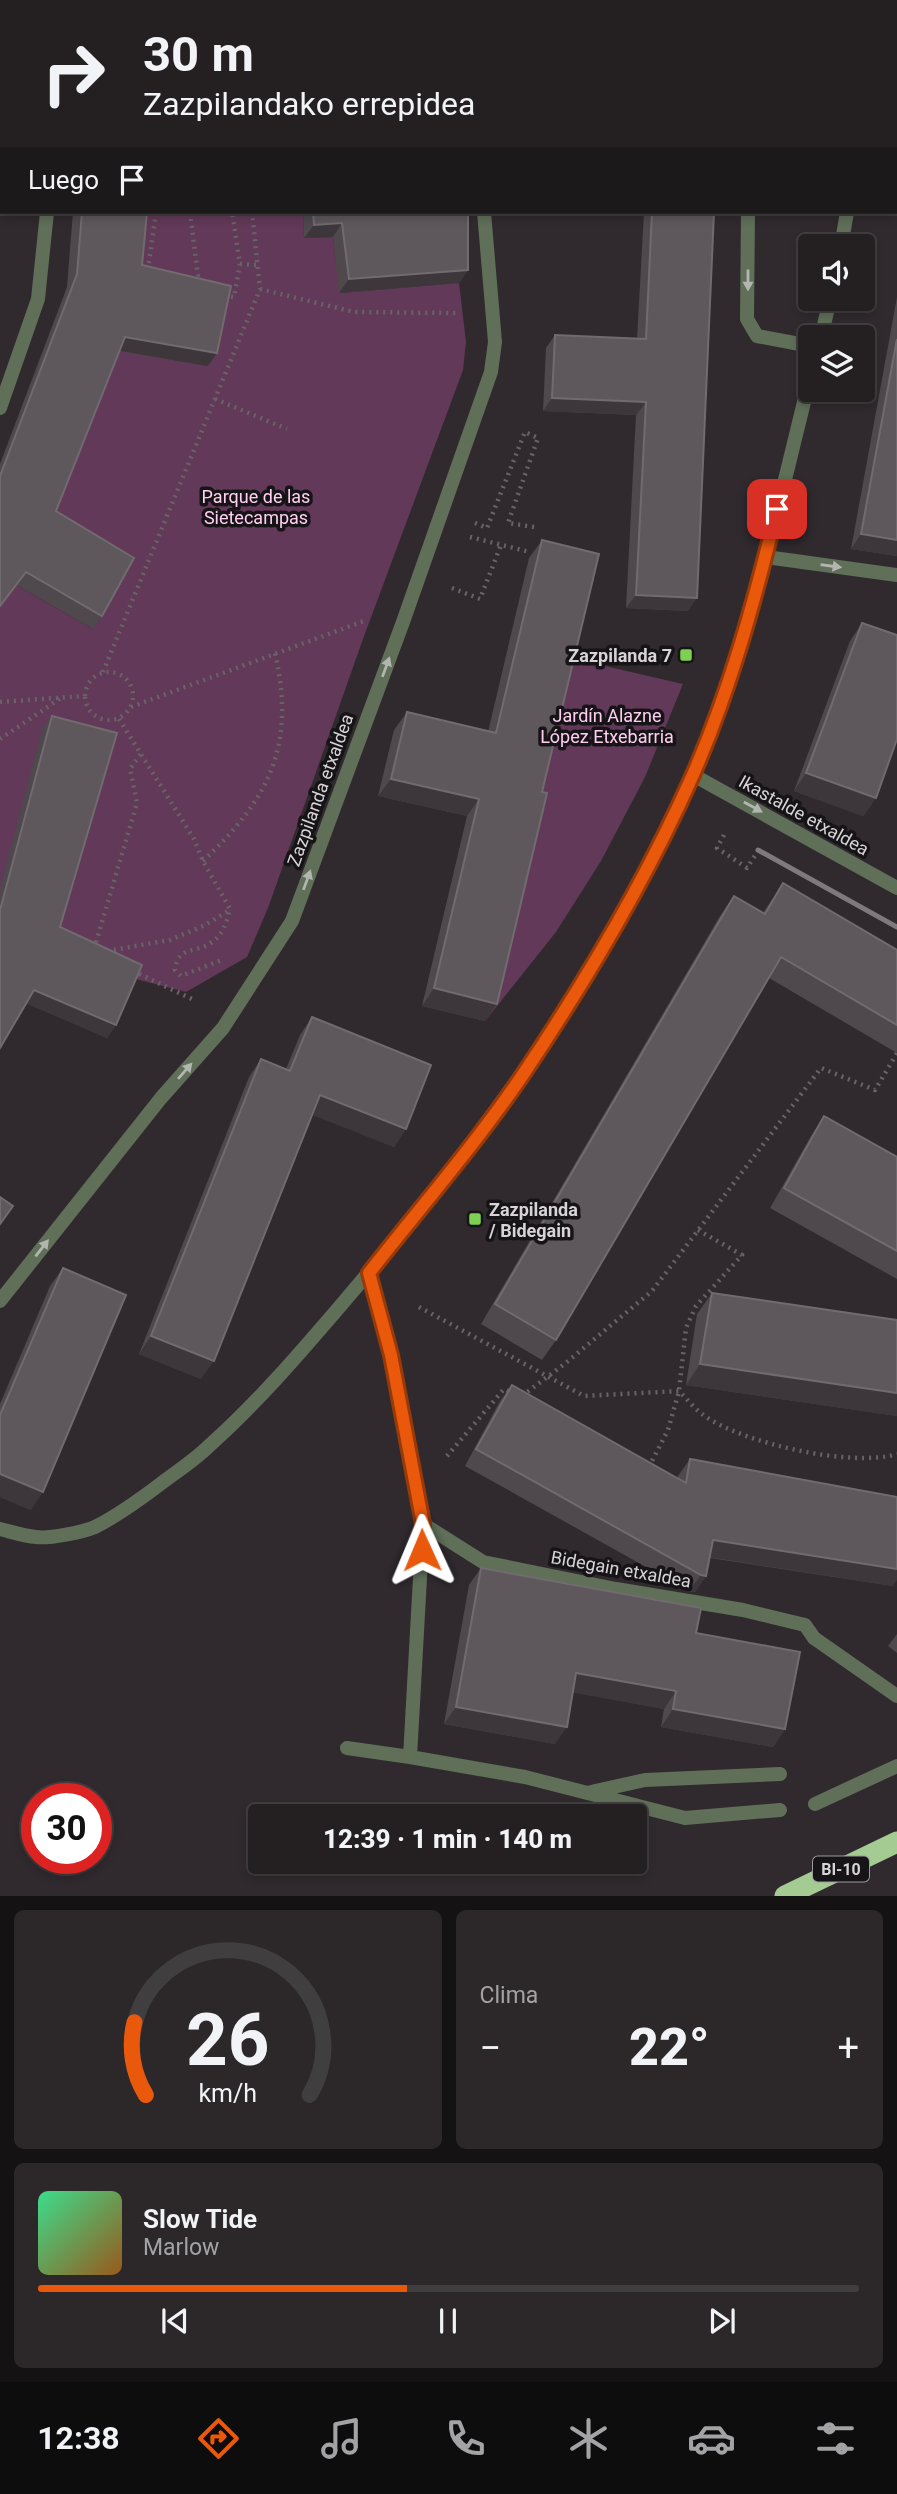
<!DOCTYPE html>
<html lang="es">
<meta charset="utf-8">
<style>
body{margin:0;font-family:Roboto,sans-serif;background:#2c282a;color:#f1f3f6;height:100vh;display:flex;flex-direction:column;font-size:26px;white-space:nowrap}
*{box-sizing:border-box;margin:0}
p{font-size:23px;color:#a3a3a5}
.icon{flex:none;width:38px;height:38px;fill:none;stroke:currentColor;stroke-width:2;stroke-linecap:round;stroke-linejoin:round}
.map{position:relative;height:1896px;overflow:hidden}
.details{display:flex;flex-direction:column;gap:14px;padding:14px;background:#141213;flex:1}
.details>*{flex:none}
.hud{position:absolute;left:0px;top:0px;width:898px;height:214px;box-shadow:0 4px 10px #0003,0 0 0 2px #413e40;background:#242022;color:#f1f3f6;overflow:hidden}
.controls{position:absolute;left:798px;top:234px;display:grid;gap:14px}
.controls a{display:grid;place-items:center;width:77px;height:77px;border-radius:7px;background:#242022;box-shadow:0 4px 10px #0003,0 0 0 2px #413e40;font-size:35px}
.speed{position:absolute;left:21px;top:1783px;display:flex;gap:14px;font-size:35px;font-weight:700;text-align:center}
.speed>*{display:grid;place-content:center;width:91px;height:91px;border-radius:50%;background:#242022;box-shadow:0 4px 10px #0003,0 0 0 2px #413e40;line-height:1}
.speed .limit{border:10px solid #d22;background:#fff;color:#111}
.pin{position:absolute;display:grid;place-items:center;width:60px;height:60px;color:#fff;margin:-30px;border-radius:14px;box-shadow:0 4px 10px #0006}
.me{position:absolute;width:77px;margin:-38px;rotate:359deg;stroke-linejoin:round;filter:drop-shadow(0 0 5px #0008)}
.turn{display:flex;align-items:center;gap:24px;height:147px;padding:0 28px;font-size:32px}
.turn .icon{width:91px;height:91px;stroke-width:2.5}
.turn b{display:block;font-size:49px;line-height:60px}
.then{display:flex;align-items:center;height:66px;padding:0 28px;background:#0003;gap:14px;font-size:26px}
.big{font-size:52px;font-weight:800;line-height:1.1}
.details .tile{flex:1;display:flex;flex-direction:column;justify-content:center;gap:10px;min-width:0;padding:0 24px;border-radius:10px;background:#2c282a}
.details .dial{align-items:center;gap:0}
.dial svg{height:182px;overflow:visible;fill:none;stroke:#413e40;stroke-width:7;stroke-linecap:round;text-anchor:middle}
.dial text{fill:#f1f3f6;stroke:none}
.song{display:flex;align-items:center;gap:21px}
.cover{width:84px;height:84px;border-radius:10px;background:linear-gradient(135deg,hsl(150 70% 55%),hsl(30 70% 35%))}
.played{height:7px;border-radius:4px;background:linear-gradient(90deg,#ea580c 45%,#413e40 45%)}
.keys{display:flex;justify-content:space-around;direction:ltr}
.heat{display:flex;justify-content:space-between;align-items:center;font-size:38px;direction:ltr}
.details .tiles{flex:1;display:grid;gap:14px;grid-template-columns:1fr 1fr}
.tile:last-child{grid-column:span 2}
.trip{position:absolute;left:248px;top:1804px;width:399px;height:70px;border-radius:7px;background:#242022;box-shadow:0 4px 10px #0003,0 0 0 2px #413e40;font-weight:800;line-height:70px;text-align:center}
.tab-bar{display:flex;height:112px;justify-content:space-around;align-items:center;background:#0e0d0e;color:#a3a3a5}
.tab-bar .icon{width:49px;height:49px}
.tab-bar .current{color:#ea580c}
.tab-bar b{font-size:32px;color:#f1f3f6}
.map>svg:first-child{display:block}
.green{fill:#623958}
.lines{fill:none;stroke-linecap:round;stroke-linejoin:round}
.path{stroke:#686367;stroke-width:4.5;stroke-dasharray:2 5;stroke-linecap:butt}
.service{stroke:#5f6f58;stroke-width:14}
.pedestrian{stroke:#5f6f58;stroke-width:14}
.minor{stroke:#5f6f58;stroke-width:14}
.tertiary{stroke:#5f6f58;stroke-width:14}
.motorway{stroke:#a3cb92;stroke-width:21}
.rail{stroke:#7e797d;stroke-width:5}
.wall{fill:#4f484d}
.shaded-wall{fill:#3d363b}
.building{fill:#5e575c;stroke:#716b6f;stroke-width:2}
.oneway{fill:#b3b5b0}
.route-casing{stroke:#983908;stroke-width:18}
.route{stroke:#ea580c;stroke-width:12}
.poi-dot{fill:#7ed053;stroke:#161416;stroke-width:2.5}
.labels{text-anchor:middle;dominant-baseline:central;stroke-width:7;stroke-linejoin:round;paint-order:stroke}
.shield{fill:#161416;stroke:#9d9a9c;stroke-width:2}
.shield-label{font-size:16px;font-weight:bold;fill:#d7d3d6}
.park-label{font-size:18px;fill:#ffcef1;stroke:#161416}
.poi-label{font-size:18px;font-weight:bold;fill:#d7d3d6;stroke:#161416;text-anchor:end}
.street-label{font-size:18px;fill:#d7d3d6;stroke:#161416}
</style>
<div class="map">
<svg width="897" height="1896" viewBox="0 0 897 1896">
<rect width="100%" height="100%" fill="#302a2e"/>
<path class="green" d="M139 212H303L304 238 333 237 340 293 459 283 466 342 463 370 363 639 268 908 247 957 186 992 132 978 0 888V606L16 585 93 629 47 524 116 350 208 366 133 279Z
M566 657 683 684 645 777 601 861 556 932 485 1021Z"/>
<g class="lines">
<path class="path" d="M226 0V2
M177 2V0
M190 212 198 276 196 283
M240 264 258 265
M148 270 156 212
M260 289 354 312 456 313
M224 296 234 297 240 264 232 212
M215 399 287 429
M475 523 487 528 525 432 538 438 508 523 534 527
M470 537 530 552
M452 588 480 599 501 545
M85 696a24 24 0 1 1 48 0a24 24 0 1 1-48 0Z
M103 672 260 289 252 212
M0 702 84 696
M131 707 364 621
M119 719 194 839 203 861 230 909C227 921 223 935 212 942 196 954 178 945 175 970L181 976 222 960
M0 739 61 698
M724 835 717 848 747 868 758 851
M203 861C270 798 296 745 275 653
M94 949 137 803 130 769 141 754
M107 951 170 940 205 925 230 910
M133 971 192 999
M419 1307 584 1396 679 1391C687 1399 694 1408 702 1414 740 1443 852 1468 897 1454
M522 1396 567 1362 652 1291 821 1068 875 1090 897 1053
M447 1456 504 1389 512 1393
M649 1467 668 1430 679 1391 686 1328 696 1306 742 1255 698 1230"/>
<path class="service" d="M882 0V2"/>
<path class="pedestrian" d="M63 2 64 0
M0 408 38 299 47 212
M814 1638 897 1696"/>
<path class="minor" d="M607 0 610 2
M722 0 725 2
M477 2V0
M748 212 747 319 757 336 810 346
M766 557 897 575
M369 1273 391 1355 423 1524 410 1757 525 1777 685 1818 780 1810
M0 1301 161 1098 223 1028 292 921 403 622 491 372 495 342 484 212
M423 1524 483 1562 616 1589 743 1610 805 1625 814 1638
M347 1748 410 1757
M591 1792 645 1780 780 1774
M815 1804 897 1766"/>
<path class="tertiary" d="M896 36H897
M896 110 897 109
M841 247 847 212
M821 338 830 299
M693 775 897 888
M0 1529C12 1532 24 1536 36 1537 49 1539 83 1532 95 1527 119 1515 142 1498 163 1482 179 1470 196 1459 210 1445 258 1402 300 1353 342 1304 479 1143 605 972 691 778 748 650 776 513 810 378"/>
<path class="motorway" d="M785 1896 897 1842"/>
<path class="rail" d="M758 850 897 927"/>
</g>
<path class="wall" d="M285 0H454V2H286Z
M73 212H147L142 265 217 353 208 366 120 351 56 511 102 616 93 629 16 585 0 607V464L67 287Z
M303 212H379L468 270 459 283 339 293 333 237 304 238Z
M644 212H714L688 611 626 608 636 415 543 411 546 348 555 335 637 339Z
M897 297V556L851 549Z
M542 540 485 1021 422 1006 467 816 378 796 394 730 407 712 488 732 529 558Z
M862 623 876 798 863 816 794 791 850 641Z
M52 716 60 927 116 1025 107 1038 26 1003 0 1048V888L42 729Z
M783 883 897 950V1053L769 978 556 1340 542 1360 481 1324 720 916 734 896 763 913Z
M312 1017 406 1129 394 1147 312 1114 201 1379 139 1354 249 1077 261 1059 286 1069 300 1035Z
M824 1116 897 1157V1279L770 1208 811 1136Z
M63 1268 31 1510 0 1497V1404L50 1286Z
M712 1293 897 1320V1416L686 1385 697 1314Z
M512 1385 678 1479V1476L690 1459 893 1586 710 1558 706 1576 695 1592 689 1591 465 1466 500 1401Z
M481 1568 696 1633 785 1729 773 1747 661 1727 664 1709 573 1692 555 1744 444 1724 469 1585Z
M897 1634V1653L888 1646Z"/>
<path class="shaded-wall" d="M342 223 333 237 304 238 314 225Z
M468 270 459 283 339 293 349 279Z
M125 337 217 353 208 366 116 350Z
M552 398 646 402 636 415 543 411Z
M861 534 897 540V556L851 549Z
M636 595 697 598 688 611 626 608Z
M806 773 876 798 863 816 794 791Z
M391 779 479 799 467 816 378 796Z
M434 988 497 1004 485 1021 422 1006Z
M34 990 116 1025 107 1038 25 1003Z
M320 1095 406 1129 394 1147 307 1113Z
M151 1336 214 1361 201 1379 139 1354Z
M700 1364 897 1393V1416L686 1385Z
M0 1474 43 1492 31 1510 0 1497Z
M713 1540 897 1569V1580L893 1586 701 1556Z
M701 1575 706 1576 695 1592 689 1591Z
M576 1673 676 1691 664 1709 564 1691Z
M456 1707 567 1727 555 1744 444 1724Z
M673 1709 785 1729 773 1747 661 1727Z"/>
<path class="building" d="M98 0H167L166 2H98Z
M299 0H454V2H299Z
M517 0H582V2H517Z
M82 212H147L142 265 231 286 217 353 125 337 56 511 134 558 102 616 26 572 0 606V476L77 274Z
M313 212H379V213L468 212V270L349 279 342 223 314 225Z
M652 212H714L697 598 636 595 646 402 552 398 555 335 646 339Z
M897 339V540L861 534Z
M542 540 599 554 542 792 547 793 497 1004 434 988 479 799 391 779 407 712 496 733Z
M862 623 897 635V739L876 798 806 773Z
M52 716 117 733 60 927 142 965 116 1025 34 990 0 1048V910Z
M783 883 897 950V1025L781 957 556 1340 495 1304 734 896 765 914Z
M312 1017 431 1065 406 1129 320 1095 214 1361 151 1336 261 1059 290 1071Z
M824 1116 897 1157V1251L784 1188Z
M0 1197 13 1206 0 1224Z
M63 1268 126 1295 43 1492 0 1474V1415Z
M712 1293 897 1320V1393L700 1364Z
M512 1385 686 1483 690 1459 897 1497V1569L713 1540 706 1576 701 1575 476 1449Z
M481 1568 701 1608 696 1633 800 1652 785 1729 673 1709 676 1691 576 1673 567 1727 456 1707Z"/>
<defs><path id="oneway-solid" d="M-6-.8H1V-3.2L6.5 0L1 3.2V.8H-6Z" transform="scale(1.75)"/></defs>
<g class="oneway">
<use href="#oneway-solid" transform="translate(748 280) rotate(90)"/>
<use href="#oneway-solid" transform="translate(831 566) rotate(8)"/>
<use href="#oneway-solid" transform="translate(386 667) rotate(-70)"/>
<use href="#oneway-solid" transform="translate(753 807) rotate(29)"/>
<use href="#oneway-solid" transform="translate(307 880) rotate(-70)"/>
<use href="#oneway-solid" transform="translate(185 1071) rotate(-49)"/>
<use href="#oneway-solid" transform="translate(42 1248) rotate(-52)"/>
</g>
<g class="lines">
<g class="route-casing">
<path id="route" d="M422 1550 423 1524 391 1355 369 1273C420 1208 475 1145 522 1076 586 981 645 882 692 777 730 691 755 600 777 509"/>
</g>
<use href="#route" class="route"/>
</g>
<g class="poi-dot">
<rect x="679" y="648" width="14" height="14" rx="3.5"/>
<rect x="468" y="1212" width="14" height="14" rx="3.5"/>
</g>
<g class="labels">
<rect class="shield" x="813" y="1856.5" width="56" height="25" rx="5"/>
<g class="shield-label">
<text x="841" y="1869">BI-10</text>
</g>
<g class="park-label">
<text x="256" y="496">Parque de las<tspan x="256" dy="21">Sietecampas</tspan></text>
<text x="607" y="715">Jardín Alazne<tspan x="607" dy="21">López Etxebarria</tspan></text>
</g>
<g class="poi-label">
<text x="672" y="655">Zazpilanda 7</text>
<text x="489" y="1209" text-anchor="start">Zazpilanda<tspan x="489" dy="21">/ Bidegain</tspan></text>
</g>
<g class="street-label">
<text transform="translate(320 790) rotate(-70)">Zazpilanda etxaldea</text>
<text transform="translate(804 815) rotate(29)">Ikastalde etxaldea</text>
<text transform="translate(621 1569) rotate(10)">Bidegain etxaldea</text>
</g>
</g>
</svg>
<div class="controls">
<a><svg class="icon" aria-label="sound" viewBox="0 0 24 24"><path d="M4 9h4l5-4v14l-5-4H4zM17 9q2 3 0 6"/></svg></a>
<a><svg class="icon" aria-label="layers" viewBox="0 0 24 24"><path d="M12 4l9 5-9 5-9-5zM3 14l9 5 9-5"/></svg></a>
</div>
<div class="speed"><div class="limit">30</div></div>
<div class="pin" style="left:777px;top:509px;background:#d93025"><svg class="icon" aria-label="arrive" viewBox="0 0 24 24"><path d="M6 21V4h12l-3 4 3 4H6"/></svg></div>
<svg class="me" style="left:422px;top:1550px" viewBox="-20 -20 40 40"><path d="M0-17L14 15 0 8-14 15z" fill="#ea580c" stroke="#fff" stroke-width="4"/></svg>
<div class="trip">12:39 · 1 min · 140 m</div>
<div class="hud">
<div class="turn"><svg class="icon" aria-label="right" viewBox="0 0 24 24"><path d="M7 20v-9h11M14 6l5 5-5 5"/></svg><div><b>30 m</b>Zazpilandako errepidea</div></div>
<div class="then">Luego<svg class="icon" aria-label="arrive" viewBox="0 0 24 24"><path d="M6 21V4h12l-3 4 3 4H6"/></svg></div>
</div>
</div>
<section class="details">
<div class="tiles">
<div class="tile dial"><svg viewBox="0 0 100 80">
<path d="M14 69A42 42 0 1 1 86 69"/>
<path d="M14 69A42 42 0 0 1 9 37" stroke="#ea580c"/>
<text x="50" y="56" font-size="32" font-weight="700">26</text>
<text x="50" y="72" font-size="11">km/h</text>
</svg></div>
<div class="tile"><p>Clima</p>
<div class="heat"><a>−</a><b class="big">22°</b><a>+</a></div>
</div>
<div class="tile">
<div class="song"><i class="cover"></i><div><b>Slow Tide</b><p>Marlow</p></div></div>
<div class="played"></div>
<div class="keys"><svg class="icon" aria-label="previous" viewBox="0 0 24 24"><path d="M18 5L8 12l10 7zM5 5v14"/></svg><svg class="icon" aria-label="pause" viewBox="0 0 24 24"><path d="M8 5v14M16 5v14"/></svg><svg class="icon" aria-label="next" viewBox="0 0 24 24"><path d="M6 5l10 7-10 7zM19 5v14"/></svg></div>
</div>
</div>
</section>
<nav class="tab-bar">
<b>12:38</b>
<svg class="icon current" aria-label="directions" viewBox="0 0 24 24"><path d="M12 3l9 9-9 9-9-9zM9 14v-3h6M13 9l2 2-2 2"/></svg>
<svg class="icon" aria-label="music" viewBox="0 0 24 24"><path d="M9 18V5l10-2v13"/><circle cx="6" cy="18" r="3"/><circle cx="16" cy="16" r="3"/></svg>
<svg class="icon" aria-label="phone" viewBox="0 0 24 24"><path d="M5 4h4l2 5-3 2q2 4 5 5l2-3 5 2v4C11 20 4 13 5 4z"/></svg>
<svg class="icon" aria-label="climate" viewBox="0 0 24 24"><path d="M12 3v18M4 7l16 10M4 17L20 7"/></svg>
<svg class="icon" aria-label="car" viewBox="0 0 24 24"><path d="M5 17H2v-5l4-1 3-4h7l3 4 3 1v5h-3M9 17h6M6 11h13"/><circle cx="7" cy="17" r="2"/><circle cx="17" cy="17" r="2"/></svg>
<svg class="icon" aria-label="filters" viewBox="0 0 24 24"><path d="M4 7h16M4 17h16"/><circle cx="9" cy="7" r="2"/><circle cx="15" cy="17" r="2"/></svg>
</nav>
